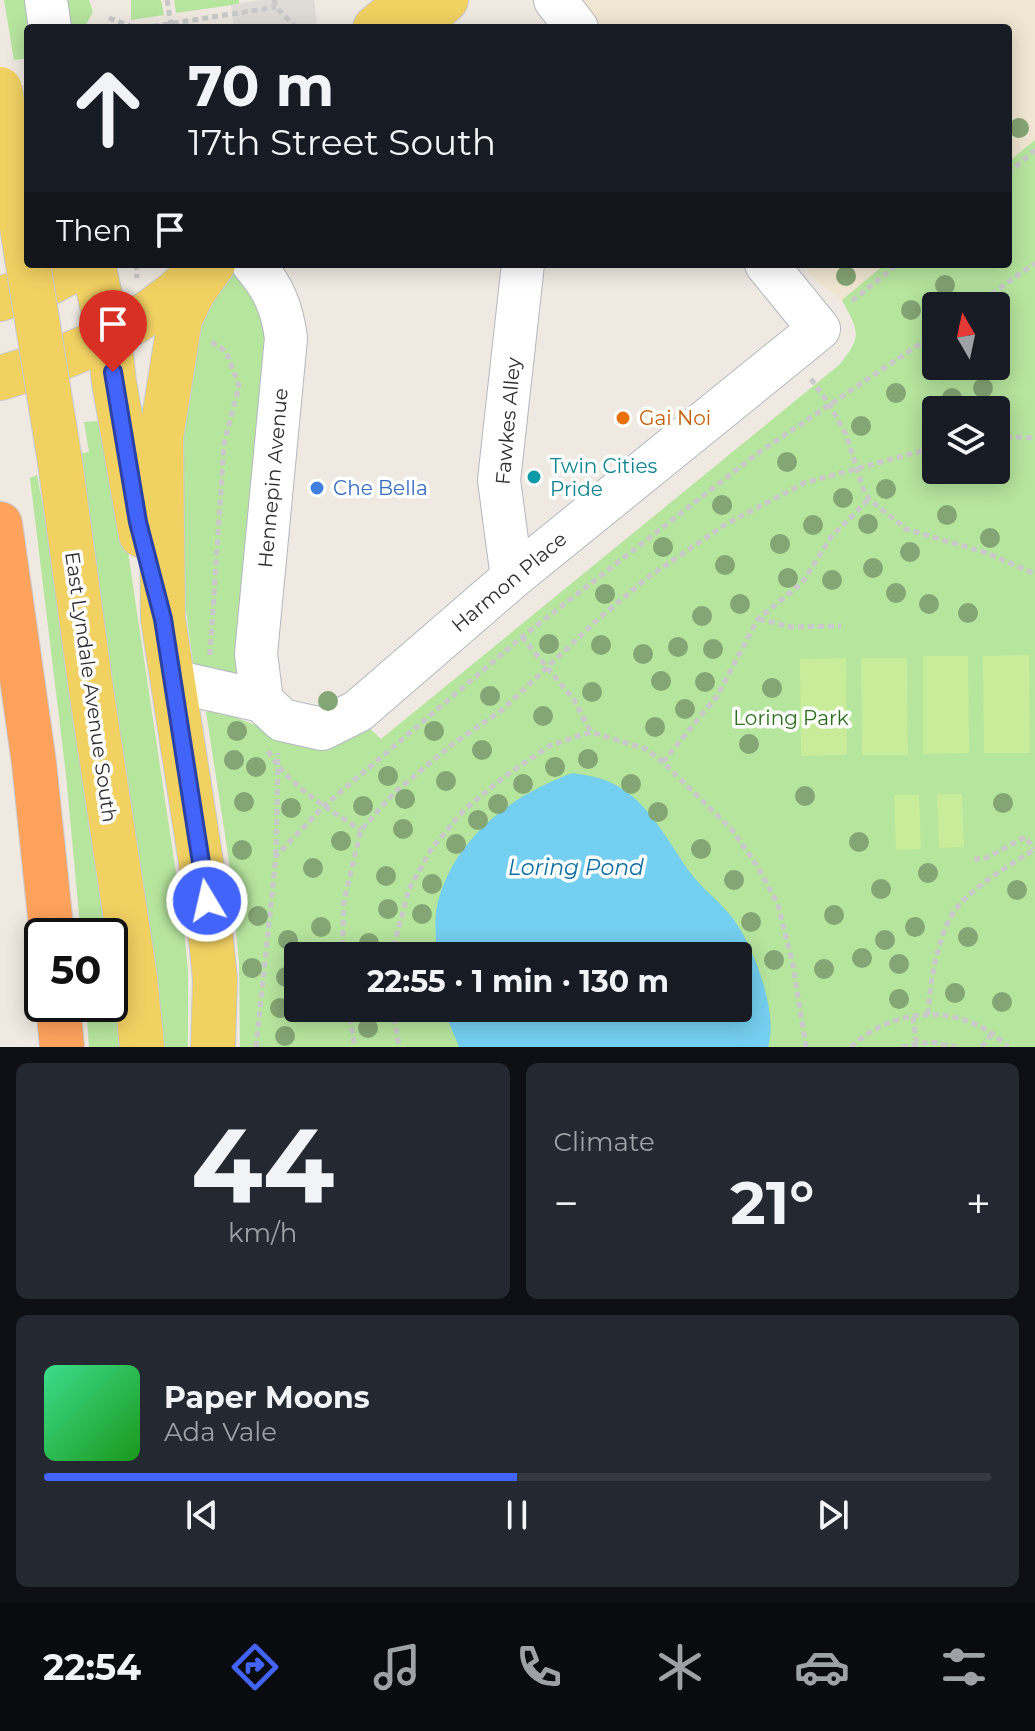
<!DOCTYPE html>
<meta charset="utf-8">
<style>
body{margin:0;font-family:Montserrat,sans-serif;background:#242831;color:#f1f3f6;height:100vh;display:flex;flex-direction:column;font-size:30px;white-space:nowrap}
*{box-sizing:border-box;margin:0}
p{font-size:26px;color:#9ea1a6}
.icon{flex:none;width:44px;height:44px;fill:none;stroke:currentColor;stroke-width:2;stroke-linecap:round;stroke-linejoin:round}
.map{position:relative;height:1047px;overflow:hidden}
.side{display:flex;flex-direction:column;gap:16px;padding:16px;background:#0d0f14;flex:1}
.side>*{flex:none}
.banner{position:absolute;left:24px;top:24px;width:988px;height:244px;border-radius:8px;box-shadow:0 4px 20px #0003;background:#171b24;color:#f1f3f6;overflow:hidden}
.needle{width:52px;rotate:351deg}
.tools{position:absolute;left:922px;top:292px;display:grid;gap:16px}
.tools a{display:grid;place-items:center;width:88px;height:88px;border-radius:8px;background:#171b24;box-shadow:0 4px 20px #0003;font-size:40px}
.speed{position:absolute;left:24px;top:918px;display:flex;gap:16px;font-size:40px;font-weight:700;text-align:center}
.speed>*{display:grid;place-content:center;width:104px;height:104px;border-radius:50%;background:#171b24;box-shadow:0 4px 20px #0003;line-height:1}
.speed .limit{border:4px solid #111;border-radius:12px;background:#fff;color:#111}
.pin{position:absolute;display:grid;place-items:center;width:68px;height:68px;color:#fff;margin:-82px -34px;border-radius:50% 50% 50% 0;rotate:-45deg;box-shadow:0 0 8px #0007}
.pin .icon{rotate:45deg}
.me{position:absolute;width:88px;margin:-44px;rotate:351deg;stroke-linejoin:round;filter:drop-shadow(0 0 6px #0008)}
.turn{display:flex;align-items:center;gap:28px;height:168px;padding:0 32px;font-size:36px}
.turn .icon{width:104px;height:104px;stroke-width:2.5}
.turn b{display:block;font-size:56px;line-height:68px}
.then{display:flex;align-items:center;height:76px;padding:0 32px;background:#0003;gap:16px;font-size:30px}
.big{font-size:60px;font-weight:700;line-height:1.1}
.side .widget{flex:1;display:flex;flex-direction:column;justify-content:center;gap:12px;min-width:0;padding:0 28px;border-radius:12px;background:#242831}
.side .dial{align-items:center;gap:0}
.dial b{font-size:104px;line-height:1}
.song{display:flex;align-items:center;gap:24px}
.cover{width:96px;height:96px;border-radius:12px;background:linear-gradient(135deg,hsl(150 70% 55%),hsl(120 70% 35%))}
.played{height:8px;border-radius:4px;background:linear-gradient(90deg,#4264fb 50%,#363941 50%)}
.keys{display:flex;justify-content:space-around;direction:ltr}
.heat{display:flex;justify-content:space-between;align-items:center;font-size:44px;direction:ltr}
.side .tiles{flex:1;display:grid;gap:16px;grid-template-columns:1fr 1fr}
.widget:last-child{grid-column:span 2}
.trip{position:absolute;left:284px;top:942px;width:468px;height:80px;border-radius:8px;background:#171b24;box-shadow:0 4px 20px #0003;font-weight:700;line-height:80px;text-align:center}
.dock{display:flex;height:128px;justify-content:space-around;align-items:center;background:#090b0e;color:#9ea1a6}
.dock .icon{width:56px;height:56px}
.dock .current{color:#4264fb}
.dock b{font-size:36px;color:#f1f3f6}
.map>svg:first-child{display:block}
.education{fill:#f0e6d1}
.green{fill:#b6e59e;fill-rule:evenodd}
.pitch{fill:#c9ec9a}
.plaza{fill:#dfdcd8}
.water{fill:#75cff0}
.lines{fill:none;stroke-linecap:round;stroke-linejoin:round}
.minor-casing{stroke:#b4b7c1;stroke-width:44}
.major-casing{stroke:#c9c9c9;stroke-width:46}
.highway-casing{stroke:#c9c9c9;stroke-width:46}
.path{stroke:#c9c9c9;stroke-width:5;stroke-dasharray:6 4;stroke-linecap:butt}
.minor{stroke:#fff;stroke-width:42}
.major{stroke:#f2d163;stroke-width:44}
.highway{stroke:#ffa35c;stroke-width:44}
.major-bridge-casing{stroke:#c9c9c9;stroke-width:46;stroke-linecap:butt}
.major-bridge{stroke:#f2d163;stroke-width:44}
.tree{fill:#84a574}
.route-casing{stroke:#2b41a3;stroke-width:20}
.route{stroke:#4264fb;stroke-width:14}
.food-dot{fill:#e8710a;stroke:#fff;stroke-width:3}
.culture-dot{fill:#0f9aa8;stroke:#fff;stroke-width:3}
.shop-dot{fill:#3f7fe0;stroke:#fff;stroke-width:3}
.labels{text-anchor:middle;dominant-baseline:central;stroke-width:7;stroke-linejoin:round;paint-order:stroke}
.food-label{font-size:20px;fill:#c56008;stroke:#fff;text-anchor:start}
.street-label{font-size:20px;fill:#2e2e2e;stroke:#fff}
.culture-label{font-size:20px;fill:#0d838f;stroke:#fff;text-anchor:start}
.shop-label{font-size:20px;fill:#366cbe;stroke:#fff;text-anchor:start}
.park-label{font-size:20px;fill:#2c6e1b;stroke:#fff}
.water-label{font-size:22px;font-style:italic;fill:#0d6fa3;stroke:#fff}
</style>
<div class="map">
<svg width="1035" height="1047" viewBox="0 0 1035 1047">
<rect width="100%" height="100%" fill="#efe9e1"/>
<path class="education" d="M576 0H1035V140L1008 162V28H600Z
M802 264H885L842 300 815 279Z"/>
<path class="green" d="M4 0H30L35 28H28V58L14 60Z
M60 0H89L93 12 84 28H65Z
M131 0H161L164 15 131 20Z
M174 0H239V4L176 13Z
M1035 140V1047H240L239 963 229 861 206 712 214 709 284 736 366 725 381 739 839 365C863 336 859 332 842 300L885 264H1008V162ZM936 306H996V366H936ZM936 410H996V470H936ZM298 956H738V1008H298Z
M231 264 262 301 268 341 240 683 195 676 176 538 178 415 196 310Z
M99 421 112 445 183 920 188 971V1047H159L72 455 89 452 84 422Z
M37 475 56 577 125 1047H89L86 1004H110V936H81L66 775 30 478Z"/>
<path class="pitch" d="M1029 655 1030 753H984L983 656Z
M923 656H968L969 753 923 754Z
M846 658 847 755 801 756 800 659Z
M861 658H907L908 755H862Z
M937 794H962L964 847 939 848Z
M894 795H919L921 849 896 850Z"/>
<path class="plaza" d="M261 0H314L317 22 310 28H234L231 5Z"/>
<path class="water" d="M573 773C593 776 608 779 624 790 653 810 669 843 689 871 702 889 721 902 734 920 754 947 779 1015 768 1047H459L443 1008H738V956H437C436 940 434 921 437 906 452 840 512 794 573 773Z"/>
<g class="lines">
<g class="minor-casing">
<path id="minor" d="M46 0 50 28
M555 0 577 28
M253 264C273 287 282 307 286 338L256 654 262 701
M512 578 499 480 523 264
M173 681 262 701 282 720 322 729 358 711 512 578 819 329 766 264"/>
</g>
<g class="major-casing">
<path id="major" d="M375 28 409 0
M414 28 446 0
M93 264 109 337 114 382 141 535
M213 264 193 292 180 319 161 437 163 619 207 901 215 979 213 1047
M0 299 51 282 84 264
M0 378C76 356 139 329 197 273
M60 462 91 689 135 978 142 1047"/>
</g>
<g class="highway-casing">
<path id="highway" d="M0 524 34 763 52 936
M58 1004 62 1047"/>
</g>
<path class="path" d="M167 0 171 24
M274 0 276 7 296 28
M109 18 136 28
M143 28 276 7
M1008 173 1035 150
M136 264 137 278
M852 301 898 264
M975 306 1035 263
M811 379 829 404 846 434 863 488 869 499 906 529 987 553 1035 574
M996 436 1035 438
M759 619 791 627 841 626
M522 637 574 700 591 732
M210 655 224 444 239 386 226 351 211 342
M268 751C288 785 328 809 361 830
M663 762 717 696 758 619 802 583 831 537 869 499
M276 855 278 753
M974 859H984L1025 837 1034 849
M342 956 344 901 361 830 393 794 450 746 502 710 596 621 647 578 726 524 804 483 936 447
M391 956 409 889 432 848 464 810 505 776 551 745 591 732 646 749 663 762 733 831 758 867 778 905 793 965 806 1047
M348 1008 355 1047
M393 1008 399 1047
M928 1014C930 983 938 929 959 905 980 882 1009 866 1035 849
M913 1017 917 1047
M256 1047 276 856 324 806 522 637 758 453 936 333
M851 1047C895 1005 965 1003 1008 1047
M902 1047 931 1042 956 1047
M982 1047 992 1033"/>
<use href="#minor" class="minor"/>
<use href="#major" class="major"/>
<use href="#highway" class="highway"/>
<g class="major-bridge-casing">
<path id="major-bridge" d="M0 89 28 264
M28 264 60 462"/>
</g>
<use href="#major-bridge" class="major-bridge"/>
</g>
<g class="tree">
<circle cx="1019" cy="128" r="10"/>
<circle cx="846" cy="276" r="10"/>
<circle cx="945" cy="285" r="10"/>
<circle cx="911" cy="310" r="10"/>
<circle cx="983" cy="388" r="10"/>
<circle cx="896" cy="393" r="10"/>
<circle cx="952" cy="398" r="10"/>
<circle cx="861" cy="426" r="10"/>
<circle cx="787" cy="462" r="10"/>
<circle cx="886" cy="489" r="10"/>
<circle cx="843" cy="498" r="10"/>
<circle cx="722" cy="505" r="10"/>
<circle cx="947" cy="515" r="10"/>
<circle cx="868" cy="524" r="10"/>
<circle cx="813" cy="525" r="10"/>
<circle cx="990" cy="538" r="10"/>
<circle cx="780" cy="544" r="10"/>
<circle cx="663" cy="547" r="10"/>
<circle cx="910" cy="552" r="10"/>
<circle cx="725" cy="565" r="10"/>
<circle cx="873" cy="568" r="10"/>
<circle cx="788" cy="578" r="10"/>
<circle cx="832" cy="580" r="10"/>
<circle cx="896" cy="593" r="10"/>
<circle cx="605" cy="594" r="10"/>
<circle cx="740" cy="604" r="10"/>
<circle cx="929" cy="604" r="10"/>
<circle cx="968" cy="613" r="10"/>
<circle cx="702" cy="616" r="10"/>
<circle cx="549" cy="644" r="10"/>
<circle cx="601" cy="645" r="10"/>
<circle cx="678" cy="647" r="10"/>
<circle cx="713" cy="649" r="10"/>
<circle cx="643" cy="654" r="10"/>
<circle cx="661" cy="681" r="10"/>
<circle cx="705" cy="682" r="10"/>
<circle cx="772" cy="688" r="10"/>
<circle cx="592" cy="692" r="10"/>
<circle cx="490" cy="696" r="10"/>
<circle cx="328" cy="701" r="10"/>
<circle cx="685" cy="709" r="10"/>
<circle cx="543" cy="716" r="10"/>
<circle cx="655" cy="727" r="10"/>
<circle cx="237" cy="731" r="10"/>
<circle cx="434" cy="731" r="10"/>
<circle cx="749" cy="744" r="10"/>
<circle cx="482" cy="750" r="10"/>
<circle cx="588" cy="759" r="10"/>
<circle cx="234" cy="760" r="10"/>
<circle cx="256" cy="767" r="10"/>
<circle cx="555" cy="767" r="10"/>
<circle cx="388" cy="776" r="10"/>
<circle cx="446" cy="781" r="10"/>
<circle cx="523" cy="784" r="10"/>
<circle cx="631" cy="784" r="10"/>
<circle cx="805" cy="796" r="10"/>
<circle cx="405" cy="799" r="10"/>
<circle cx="244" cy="802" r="10"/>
<circle cx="1003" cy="803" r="10"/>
<circle cx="498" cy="804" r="10"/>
<circle cx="363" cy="806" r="10"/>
<circle cx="291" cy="808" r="10"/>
<circle cx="658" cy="812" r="10"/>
<circle cx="478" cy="820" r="10"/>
<circle cx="403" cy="829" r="10"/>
<circle cx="341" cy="841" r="10"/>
<circle cx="859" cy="842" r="10"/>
<circle cx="456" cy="844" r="10"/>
<circle cx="701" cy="849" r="10"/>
<circle cx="242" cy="850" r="10"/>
<circle cx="313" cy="868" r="10"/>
<circle cx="928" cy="873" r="10"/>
<circle cx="386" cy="876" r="10"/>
<circle cx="734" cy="880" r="10"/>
<circle cx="432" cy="884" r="10"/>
<circle cx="881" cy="889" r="10"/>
<circle cx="1017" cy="890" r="10"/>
<circle cx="388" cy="909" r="10"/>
<circle cx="422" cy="914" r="10"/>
<circle cx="834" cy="915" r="10"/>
<circle cx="258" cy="916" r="10"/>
<circle cx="751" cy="922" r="10"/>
<circle cx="321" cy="927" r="10"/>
<circle cx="915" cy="927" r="10"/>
<circle cx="968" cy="937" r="10"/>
<circle cx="288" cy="940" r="10"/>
<circle cx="885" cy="940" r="10"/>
<circle cx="369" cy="943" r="10"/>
<circle cx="862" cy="958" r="10"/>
<circle cx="774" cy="960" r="10"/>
<circle cx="899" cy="964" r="10"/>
<circle cx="252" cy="968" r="10"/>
<circle cx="824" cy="969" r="10"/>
<circle cx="286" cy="977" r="10"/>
<circle cx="955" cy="993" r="10"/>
<circle cx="899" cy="999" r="10"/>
<circle cx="1002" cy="1002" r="10"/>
<circle cx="280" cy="1008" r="10"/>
<circle cx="368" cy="1028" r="10"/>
<circle cx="285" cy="1036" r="10"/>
</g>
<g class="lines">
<g class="route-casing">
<path id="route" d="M113 372 138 522 163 619 207 901"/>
</g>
<use href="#route" class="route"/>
</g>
<circle class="food-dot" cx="623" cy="418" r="8"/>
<circle class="culture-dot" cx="534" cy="477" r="8"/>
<circle class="shop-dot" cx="317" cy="488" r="8"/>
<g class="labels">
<g class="food-label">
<text x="639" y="418">Gai Noi</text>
</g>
<g class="street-label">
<text transform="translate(508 421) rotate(-85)">Fawkes Alley</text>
<text transform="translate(273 478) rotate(-85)">Hennepin Avenue</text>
<text transform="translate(509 582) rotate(-40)">Harmon Place</text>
<text transform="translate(91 687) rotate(82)">East Lyndale Avenue South</text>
</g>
<g class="culture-label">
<text x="550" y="466">Twin Cities<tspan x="550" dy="23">Pride</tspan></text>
</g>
<g class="shop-label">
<text x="333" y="488">Che Bella</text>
</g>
<g class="park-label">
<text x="791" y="718">Loring Park</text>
</g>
<g class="water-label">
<text x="576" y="867">Loring Pond</text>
</g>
</g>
</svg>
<div class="tools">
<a><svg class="needle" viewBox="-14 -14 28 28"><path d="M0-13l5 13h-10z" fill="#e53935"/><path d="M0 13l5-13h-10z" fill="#9ea1a6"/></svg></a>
<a><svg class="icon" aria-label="layers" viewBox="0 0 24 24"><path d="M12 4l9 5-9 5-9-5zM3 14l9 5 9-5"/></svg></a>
</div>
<div class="speed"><div class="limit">50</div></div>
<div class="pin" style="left:113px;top:372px;background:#d93025"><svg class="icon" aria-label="arrive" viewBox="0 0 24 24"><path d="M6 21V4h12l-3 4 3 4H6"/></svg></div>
<svg class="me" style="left:207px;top:901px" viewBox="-20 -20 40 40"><circle r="17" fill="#4264fb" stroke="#fff" stroke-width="3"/><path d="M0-11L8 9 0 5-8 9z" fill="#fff"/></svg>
<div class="trip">22:55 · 1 min · 130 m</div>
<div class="banner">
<div class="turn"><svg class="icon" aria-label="ahead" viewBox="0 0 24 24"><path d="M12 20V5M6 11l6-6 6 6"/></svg><div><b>70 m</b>17th Street South</div></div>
<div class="then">Then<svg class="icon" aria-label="arrive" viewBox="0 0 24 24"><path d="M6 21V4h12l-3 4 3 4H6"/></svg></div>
</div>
</div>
<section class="side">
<div class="tiles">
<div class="widget dial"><b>44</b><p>km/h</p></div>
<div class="widget"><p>Climate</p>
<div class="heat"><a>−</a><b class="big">21°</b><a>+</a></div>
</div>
<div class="widget">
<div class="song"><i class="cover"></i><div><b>Paper Moons</b><p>Ada Vale</p></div></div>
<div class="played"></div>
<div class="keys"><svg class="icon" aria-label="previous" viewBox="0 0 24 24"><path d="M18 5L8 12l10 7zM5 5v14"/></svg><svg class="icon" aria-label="pause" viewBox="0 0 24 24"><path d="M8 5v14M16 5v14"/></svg><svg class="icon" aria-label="next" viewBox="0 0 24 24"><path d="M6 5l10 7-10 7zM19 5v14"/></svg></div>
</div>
</div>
</section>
<nav class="dock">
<b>22:54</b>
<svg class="icon current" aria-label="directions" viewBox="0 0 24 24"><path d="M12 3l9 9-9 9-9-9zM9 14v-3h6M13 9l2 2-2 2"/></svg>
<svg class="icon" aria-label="music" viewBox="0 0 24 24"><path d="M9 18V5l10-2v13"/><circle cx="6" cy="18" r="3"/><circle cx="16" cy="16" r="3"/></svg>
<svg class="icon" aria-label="phone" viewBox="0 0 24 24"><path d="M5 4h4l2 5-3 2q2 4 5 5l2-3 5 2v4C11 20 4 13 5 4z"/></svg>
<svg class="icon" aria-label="climate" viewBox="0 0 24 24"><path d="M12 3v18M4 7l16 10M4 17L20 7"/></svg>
<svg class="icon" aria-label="car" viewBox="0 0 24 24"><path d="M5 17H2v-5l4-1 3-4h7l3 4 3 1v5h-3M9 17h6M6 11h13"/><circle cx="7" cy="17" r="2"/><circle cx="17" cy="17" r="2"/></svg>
<svg class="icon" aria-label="filters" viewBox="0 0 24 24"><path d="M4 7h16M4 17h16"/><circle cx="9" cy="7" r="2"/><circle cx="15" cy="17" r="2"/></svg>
</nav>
